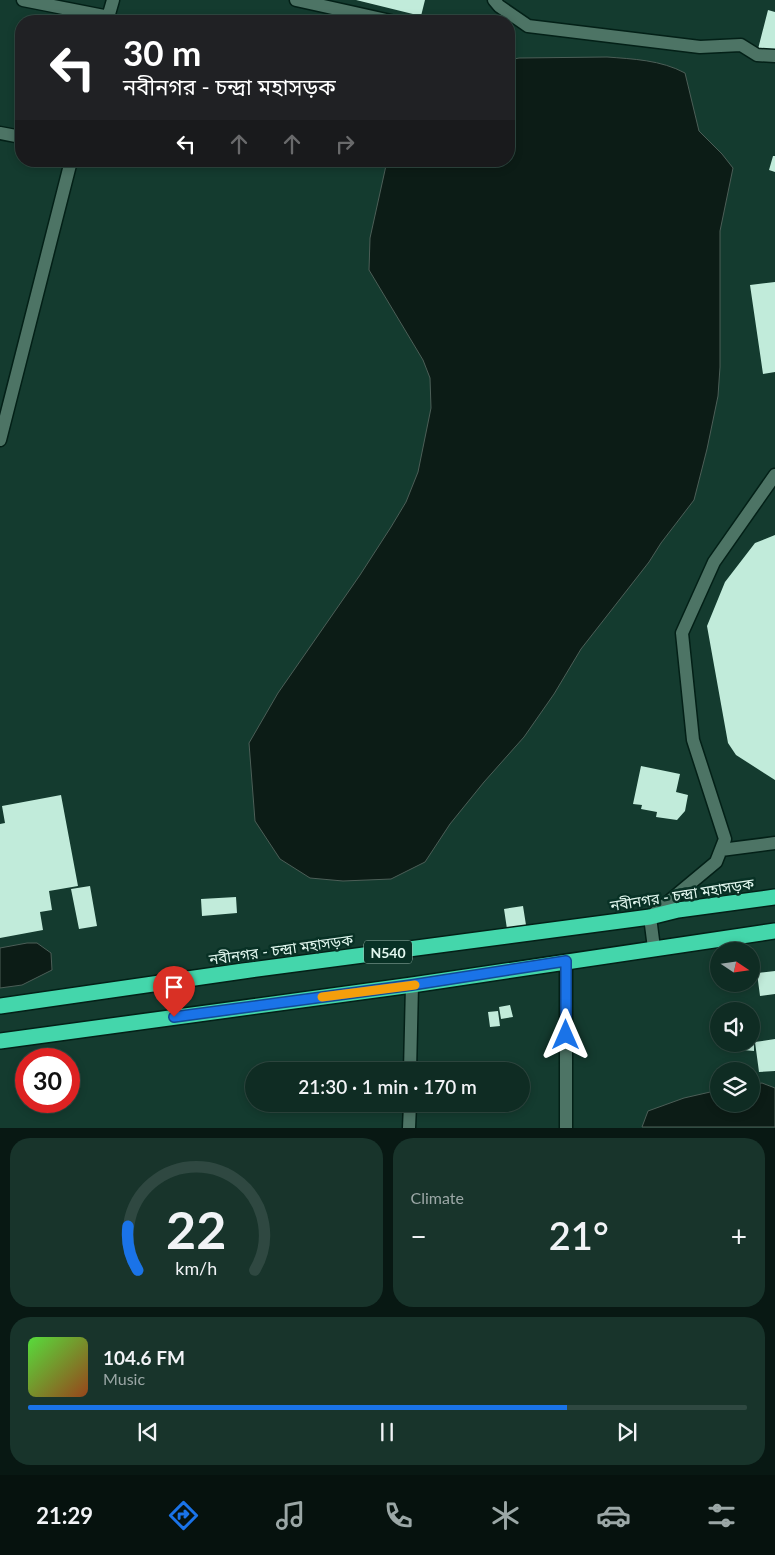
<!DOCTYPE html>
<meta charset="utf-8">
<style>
body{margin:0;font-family:Lato,"Noto Sans Bengali",sans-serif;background:#18342b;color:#f1f3f6;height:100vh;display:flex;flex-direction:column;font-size:19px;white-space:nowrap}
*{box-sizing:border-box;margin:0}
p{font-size:16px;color:#9ba7a6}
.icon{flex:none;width:28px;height:28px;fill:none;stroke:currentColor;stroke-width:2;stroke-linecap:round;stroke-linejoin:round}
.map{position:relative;height:1128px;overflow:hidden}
.side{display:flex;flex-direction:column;gap:10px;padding:10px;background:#081813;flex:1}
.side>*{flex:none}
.top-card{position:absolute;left:15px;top:15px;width:500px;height:152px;border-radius:20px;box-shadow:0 2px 8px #0003,0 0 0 1px #2f4841;background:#202124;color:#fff;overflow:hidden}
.needle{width:32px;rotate:103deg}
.controls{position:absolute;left:710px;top:942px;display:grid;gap:10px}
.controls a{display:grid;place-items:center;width:50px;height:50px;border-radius:50%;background:#0f2c23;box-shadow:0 2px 8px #0003,0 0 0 1px #2f4841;font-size:25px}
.speed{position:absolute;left:15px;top:1048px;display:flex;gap:10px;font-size:25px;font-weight:700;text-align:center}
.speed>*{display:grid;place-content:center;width:65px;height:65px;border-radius:50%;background:#0f2c23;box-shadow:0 2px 8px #0003,0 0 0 1px #2f4841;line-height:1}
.speed .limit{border:8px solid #d22;background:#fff;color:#111}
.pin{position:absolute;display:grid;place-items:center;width:42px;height:42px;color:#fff;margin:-51px -21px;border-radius:50% 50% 50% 0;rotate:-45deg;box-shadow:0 0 5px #0007}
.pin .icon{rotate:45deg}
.me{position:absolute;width:55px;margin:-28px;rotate:0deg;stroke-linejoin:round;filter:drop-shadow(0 0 4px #0008)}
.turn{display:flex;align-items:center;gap:18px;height:105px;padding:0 25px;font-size:22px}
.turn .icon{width:65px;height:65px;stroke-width:2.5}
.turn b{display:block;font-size:35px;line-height:42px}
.lanes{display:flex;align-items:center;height:48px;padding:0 25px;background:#0003;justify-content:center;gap:25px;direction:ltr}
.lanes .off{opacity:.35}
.big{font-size:38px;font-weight:600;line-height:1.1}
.side .card{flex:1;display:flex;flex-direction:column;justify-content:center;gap:8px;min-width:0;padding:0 18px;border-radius:20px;background:#18342b}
.side .dial{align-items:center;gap:0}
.dial svg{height:130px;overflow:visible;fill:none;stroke:#2f4841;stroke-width:7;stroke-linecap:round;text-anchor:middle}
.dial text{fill:#f1f3f6;stroke:none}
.song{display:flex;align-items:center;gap:15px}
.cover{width:60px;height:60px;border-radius:8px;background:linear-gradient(135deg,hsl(110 70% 55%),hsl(20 70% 35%))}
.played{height:5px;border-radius:2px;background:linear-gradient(90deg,#1a73e8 75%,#2f4841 75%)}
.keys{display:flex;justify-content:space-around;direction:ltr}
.heat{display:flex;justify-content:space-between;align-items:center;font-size:28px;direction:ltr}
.side .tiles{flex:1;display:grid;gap:10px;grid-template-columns:1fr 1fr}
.card:last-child{grid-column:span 2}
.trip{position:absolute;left:245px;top:1062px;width:285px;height:50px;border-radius:25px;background:#0f2c23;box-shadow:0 2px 8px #0003,0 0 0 1px #2f4841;font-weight:600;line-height:50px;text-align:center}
.tabs{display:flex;height:80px;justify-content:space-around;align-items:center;background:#06120e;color:#9ba7a6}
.tabs .icon{width:35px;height:35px}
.tabs .selected{color:#1a73e8}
.tabs b{font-size:22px;color:#f1f3f6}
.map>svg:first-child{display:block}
.water{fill:#0c1c16;stroke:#4c5e57}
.building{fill:#c1ebda}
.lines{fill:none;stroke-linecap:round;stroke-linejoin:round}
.minor-casing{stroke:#032017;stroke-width:15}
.highway-casing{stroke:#032017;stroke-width:18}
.minor{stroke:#4d7465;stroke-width:12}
.highway{stroke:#44d6ab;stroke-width:15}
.route-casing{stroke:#114b97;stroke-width:12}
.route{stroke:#1a73e8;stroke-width:9}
.slow{stroke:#f59e0b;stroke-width:9}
.labels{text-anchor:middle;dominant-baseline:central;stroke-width:5;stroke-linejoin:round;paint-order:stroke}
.shield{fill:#083125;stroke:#a1bcb2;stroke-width:1}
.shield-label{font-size:14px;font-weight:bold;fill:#e2f7ef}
.street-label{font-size:15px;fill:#e2f7ef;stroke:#083125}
</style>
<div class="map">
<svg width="775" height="1128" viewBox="0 0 775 1128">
<rect width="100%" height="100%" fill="#143b2f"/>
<path class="water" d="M607 57C633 59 661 60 685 73L699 131 722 154 733 168 720 231V367L718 396 707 449 694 500 661 543 649 562 581 649 554 694 524 737 484 782 450 824 425 862 391 879 343 881 310 878 280 859 255 821 249 743 278 693 360 575 391 527 406 502 418 472 431 408 430 378 423 360 369 270 370 238 387 161H509V60L519 58Z
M27 943H37L51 953 52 970 22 985 0 988V948Z
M762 1083 775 1088V1127H642L648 1111 684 1098 719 1090V1104H751V1085Z"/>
<path class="building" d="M356 0H425L421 16Z
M768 10 775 12V53L758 49Z
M773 156H775V172L769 170Z
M775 282V372L763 374 750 285Z
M775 535V780L736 755 728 743 707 626 725 582 755 543Z
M641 766 680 774 676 792 688 795 685 811 677 820 656 817 657 812 641 809 642 805 633 804Z
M61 795 78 886 49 891 52 910 40 912 43 930 0 938V824L5 823 2 806Z
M90 886 97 926 79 929 71 889Z
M236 897 237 913 202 916 201 899Z
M523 906 526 925 507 929 504 909Z
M775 971V994L760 996 757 973Z
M510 1005 513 1017 501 1019 499 1007Z
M498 1011 500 1026 490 1027 488 1012Z
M751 1037H754V1051L743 1050V1044H751Z
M775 1039V1071L759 1072 755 1042Z"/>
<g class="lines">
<g class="minor-casing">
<path id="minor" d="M23 0 109 17
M296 0 391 21
M494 0 499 6 528 26 700 47 741 45 757 55 775 56
M107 21 113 0
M0 133 21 137
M0 440 71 161
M721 850 775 843
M654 948 650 917 716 862 725 839 693 740 682 633 714 562 775 475
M566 961V1128
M410 1071 412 985
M409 1128 410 1104"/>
</g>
<g class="highway-casing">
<path id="highway" d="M0 1006 243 971 650 917 678 910 775 897
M0 1041 412 985 775 931"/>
</g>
<use href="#minor" class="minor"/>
<use href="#highway" class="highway"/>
</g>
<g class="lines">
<g class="route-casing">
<path id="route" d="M174 1017 412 985 566 961V1035"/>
</g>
<use href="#route" class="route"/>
<path class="slow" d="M322 997 415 985"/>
</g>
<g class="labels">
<rect class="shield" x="364" y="940.5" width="48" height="23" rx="4"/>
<g class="shield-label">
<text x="388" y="952">N540</text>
</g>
<g class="street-label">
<text transform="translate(682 894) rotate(-9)">নবীনগর - চন্দ্রা মহাসড়ক</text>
<text transform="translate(281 949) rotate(-8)">নবীনগর - চন্দ্রা মহাসড়ক</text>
</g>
</g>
</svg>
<div class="controls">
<a><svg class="needle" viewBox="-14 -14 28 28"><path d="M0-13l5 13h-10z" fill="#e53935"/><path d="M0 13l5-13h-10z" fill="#9ba7a6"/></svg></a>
<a><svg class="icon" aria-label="sound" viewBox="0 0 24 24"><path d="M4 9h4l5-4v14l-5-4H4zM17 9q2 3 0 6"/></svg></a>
<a><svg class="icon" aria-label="layers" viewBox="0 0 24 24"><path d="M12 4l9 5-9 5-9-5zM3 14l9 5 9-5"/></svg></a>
</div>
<div class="speed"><div class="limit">30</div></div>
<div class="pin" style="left:174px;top:1017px;background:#d93025"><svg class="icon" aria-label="arrive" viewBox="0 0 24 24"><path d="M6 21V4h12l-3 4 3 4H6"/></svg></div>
<svg class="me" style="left:566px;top:1035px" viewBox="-20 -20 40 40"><path d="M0-17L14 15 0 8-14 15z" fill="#1a73e8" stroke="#fff" stroke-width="4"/></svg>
<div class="trip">21:30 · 1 min · 170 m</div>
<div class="top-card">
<div class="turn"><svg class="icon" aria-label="left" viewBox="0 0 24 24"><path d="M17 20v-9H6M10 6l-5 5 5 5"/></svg><div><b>30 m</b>নবীনগর - চন্দ্রা মহাসড়ক</div></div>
<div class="lanes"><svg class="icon" aria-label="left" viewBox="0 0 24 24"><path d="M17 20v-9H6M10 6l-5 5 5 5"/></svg><svg class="icon off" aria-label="ahead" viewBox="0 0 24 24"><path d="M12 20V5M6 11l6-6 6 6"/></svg><svg class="icon off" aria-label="ahead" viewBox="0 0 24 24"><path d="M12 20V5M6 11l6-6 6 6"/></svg><svg class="icon off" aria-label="right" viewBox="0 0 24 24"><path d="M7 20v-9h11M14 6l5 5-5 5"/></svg></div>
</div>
</div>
<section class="side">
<div class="tiles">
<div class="card dial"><svg viewBox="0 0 100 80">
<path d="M14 69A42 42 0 1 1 86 69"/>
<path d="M14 69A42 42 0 0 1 8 42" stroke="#1a73e8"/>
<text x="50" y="56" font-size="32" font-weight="700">22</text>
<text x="50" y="72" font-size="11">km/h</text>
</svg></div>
<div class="card"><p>Climate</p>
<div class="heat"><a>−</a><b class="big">21°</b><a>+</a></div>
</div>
<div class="card">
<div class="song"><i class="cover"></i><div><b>104.6 FM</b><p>Music</p></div></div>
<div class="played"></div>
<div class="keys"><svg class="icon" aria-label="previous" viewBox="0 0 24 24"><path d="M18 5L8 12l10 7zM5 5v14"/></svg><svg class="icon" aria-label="pause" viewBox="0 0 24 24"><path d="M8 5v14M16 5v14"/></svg><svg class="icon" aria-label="next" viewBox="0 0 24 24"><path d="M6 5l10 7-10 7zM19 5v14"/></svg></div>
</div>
</div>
</section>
<nav class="tabs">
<b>21:29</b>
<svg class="icon selected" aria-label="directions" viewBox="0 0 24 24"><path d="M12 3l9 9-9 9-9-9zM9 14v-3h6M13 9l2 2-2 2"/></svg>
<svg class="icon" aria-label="music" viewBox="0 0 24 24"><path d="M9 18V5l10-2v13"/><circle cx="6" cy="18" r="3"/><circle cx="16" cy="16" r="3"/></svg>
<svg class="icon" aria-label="phone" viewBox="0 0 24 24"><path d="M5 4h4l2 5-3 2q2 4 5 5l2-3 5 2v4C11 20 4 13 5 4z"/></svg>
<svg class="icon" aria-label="climate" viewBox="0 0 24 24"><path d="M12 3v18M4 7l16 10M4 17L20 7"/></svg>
<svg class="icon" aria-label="car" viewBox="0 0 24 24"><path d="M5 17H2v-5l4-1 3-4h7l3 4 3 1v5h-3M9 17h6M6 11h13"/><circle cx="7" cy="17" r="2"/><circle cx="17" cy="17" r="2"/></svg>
<svg class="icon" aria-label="filters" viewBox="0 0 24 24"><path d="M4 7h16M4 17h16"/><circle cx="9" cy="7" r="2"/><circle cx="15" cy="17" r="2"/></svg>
</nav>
